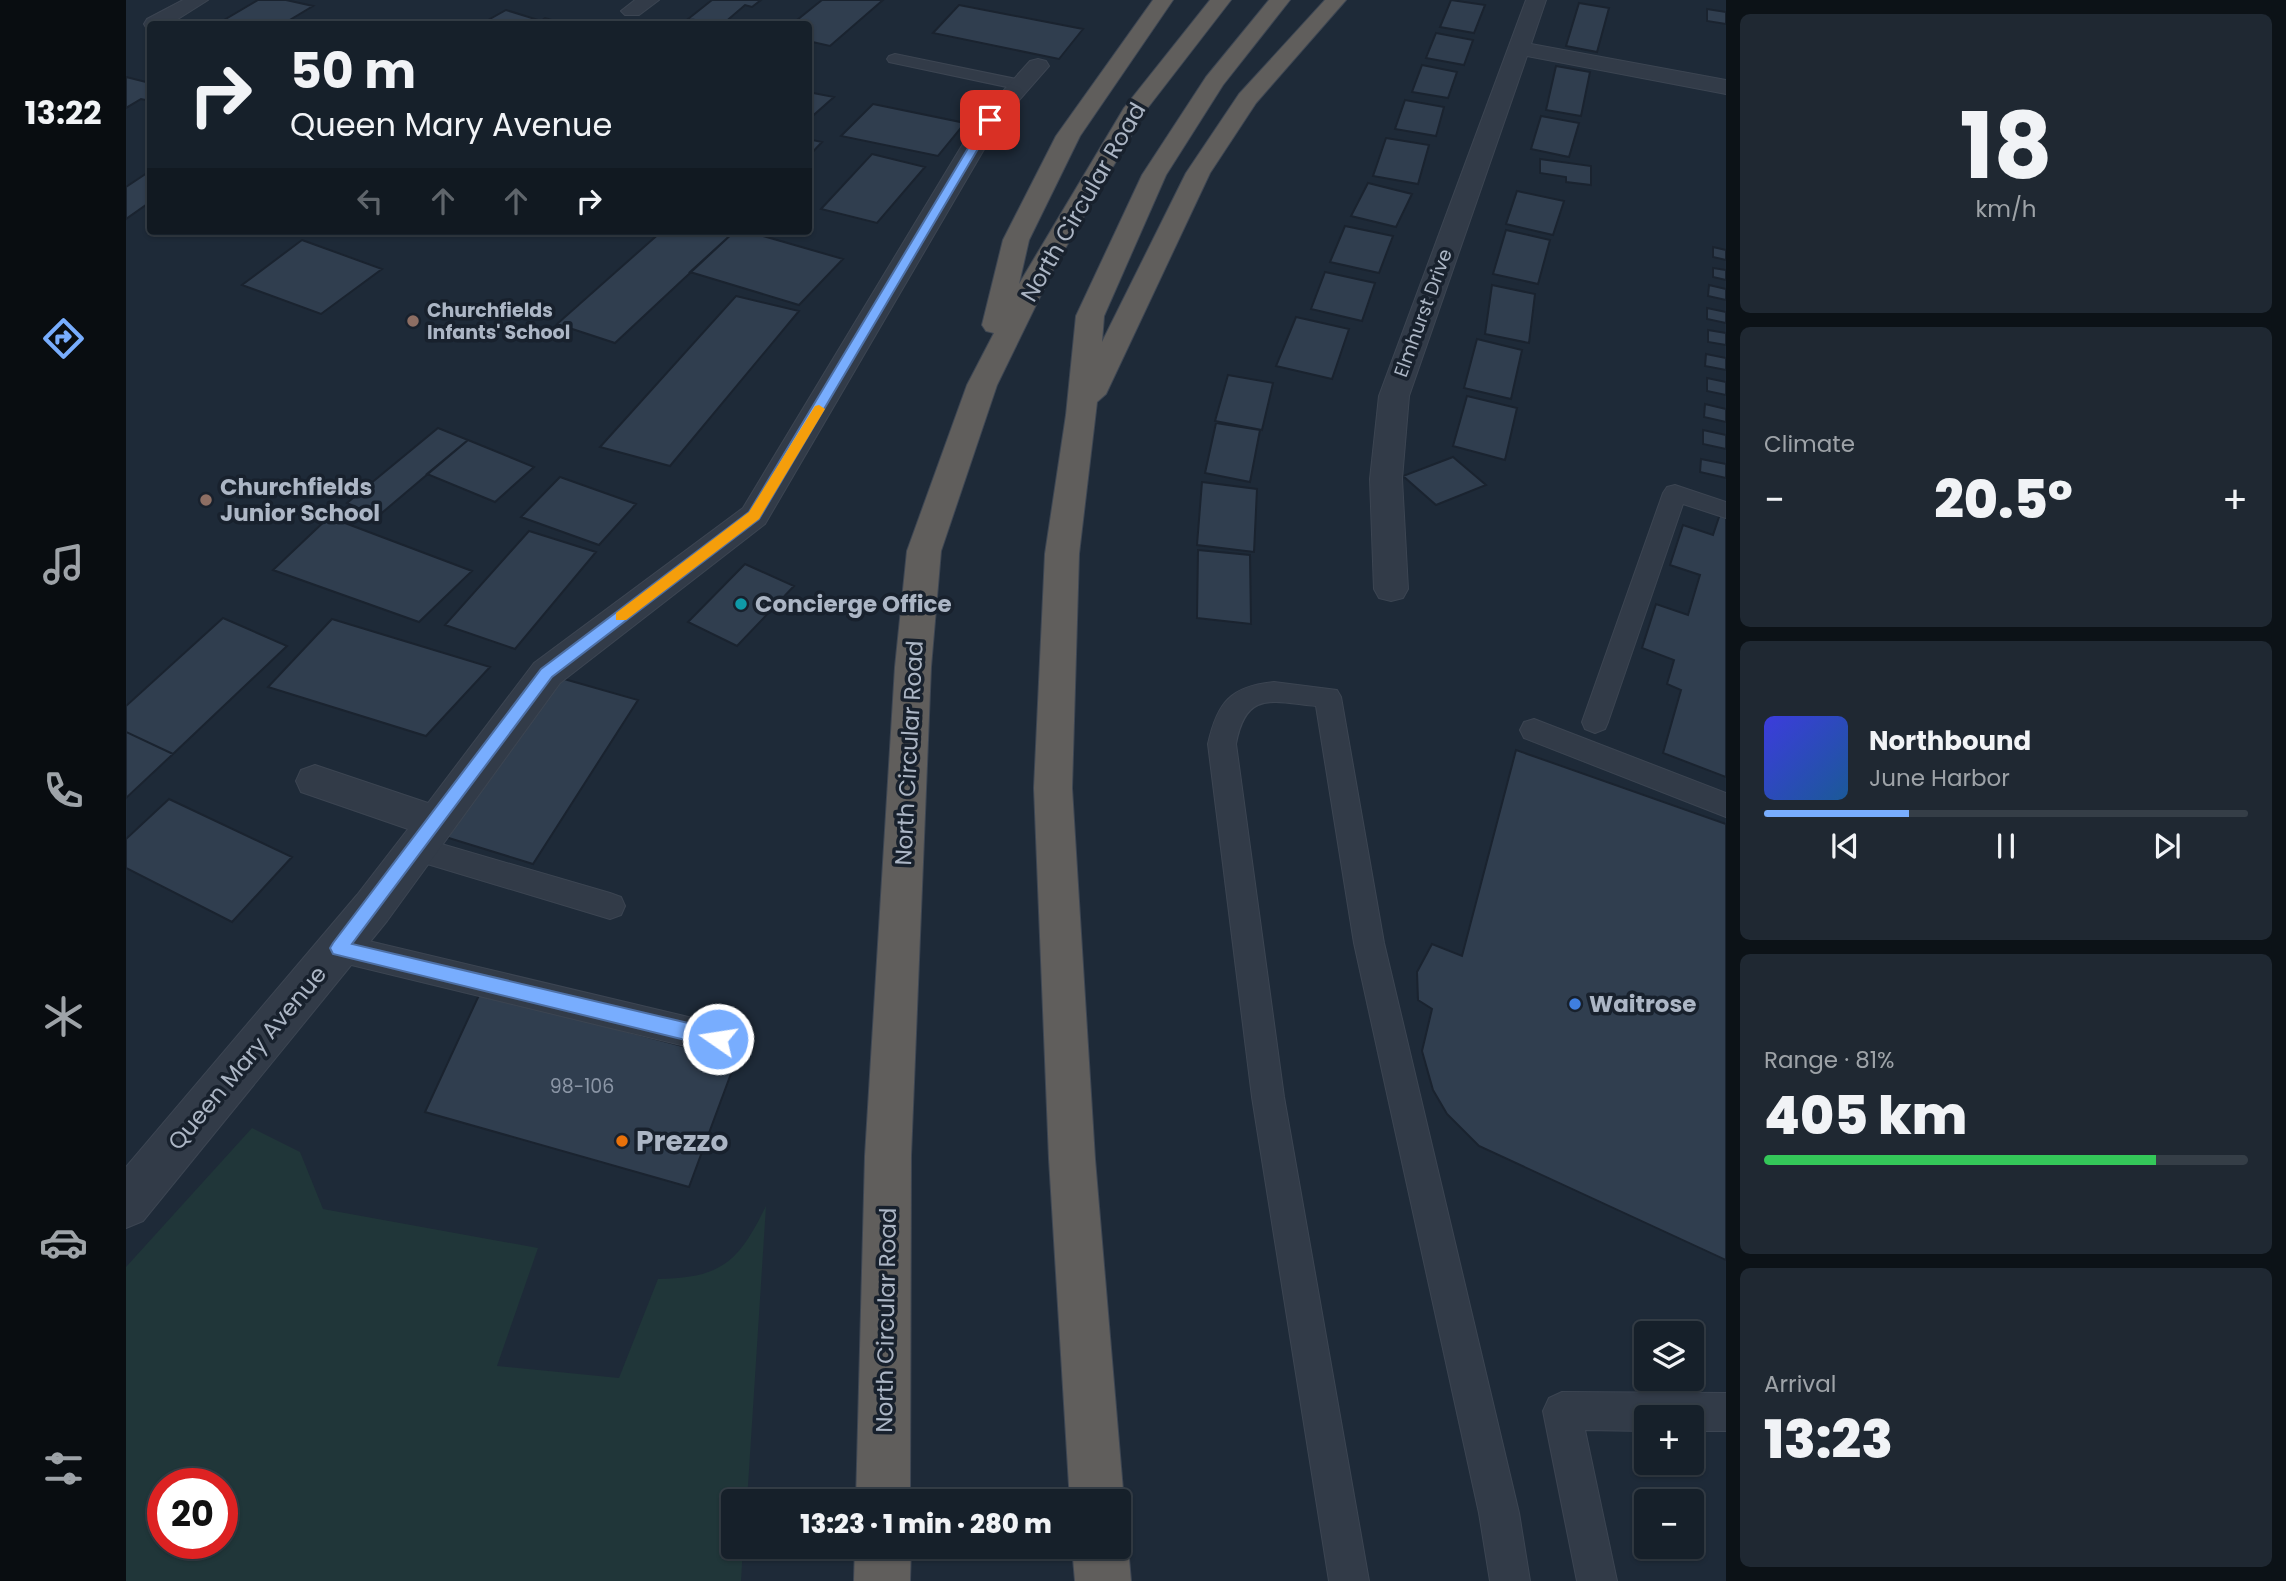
<!DOCTYPE html>
<meta charset="utf-8">
<style>
body{margin:0;font-family:Poppins,sans-serif;background:#1f2832;color:#f1f3f6;height:100vh;display:flex;flex-direction:column;font-size:26px;white-space:nowrap}
*{box-sizing:border-box;margin:0}
p{font-size:23px;color:#9ea3a8}
.icon{flex:none;width:38px;height:38px;fill:none;stroke:currentColor;stroke-width:2;stroke-linecap:round;stroke-linejoin:round}
.map{position:relative;flex:1;overflow:hidden}
.panel{display:flex;flex-direction:column;gap:14px;padding:14px;background:#0c1217;width:560px}
.panel>*{flex:none}
.hud{position:absolute;left:21px;top:21px;width:665px;height:214px;border-radius:7px;box-shadow:0 2px 5px #0004,0 0 0 2px #353e47;background:#16202a;color:#f1f3f6;overflow:hidden}
.buttons{position:absolute;left:1508px;top:1321px;display:grid;gap:14px}
.buttons a{display:grid;place-items:center;width:70px;height:70px;border-radius:7px;background:#16202a;box-shadow:0 2px 5px #0004,0 0 0 2px #353e47;font-size:35px}
.speed{position:absolute;left:21px;top:1468px;display:flex;gap:14px;font-size:35px;font-weight:700;text-align:center}
.speed>*{display:grid;place-content:center;width:91px;height:91px;border-radius:50%;background:#16202a;box-shadow:0 2px 5px #0004,0 0 0 2px #353e47;line-height:1}
.speed .limit{border:10px solid #d22;background:#fff;color:#111}
.pin{position:absolute;display:grid;place-items:center;width:60px;height:60px;color:#fff;margin:-30px;border-radius:14px;box-shadow:0 4px 10px #0006}
.me{position:absolute;width:77px;margin:-38px;rotate:283deg;stroke-linejoin:round;filter:drop-shadow(0 0 5px #0008)}
.turn{display:flex;align-items:center;gap:24px;height:147px;padding:0 28px;font-size:32px}
.turn .icon{width:91px;height:91px;stroke-width:2.5}
.turn b{display:block;font-size:49px;line-height:60px}
.lanes{display:flex;align-items:center;height:66px;padding:0 28px;background:#0003;justify-content:center;gap:35px;direction:ltr}
.lanes .off{opacity:.35}
.big{font-size:52px;font-weight:800;line-height:1.1}
.panel .card{flex:1;display:flex;flex-direction:column;justify-content:center;gap:10px;min-width:0;padding:0 24px;border-radius:10px;background:#1f2832}
.panel .dial{align-items:center;gap:0}
.dial b{font-size:91px;line-height:1}
.song{display:flex;align-items:center;gap:21px}
.cover{width:84px;height:84px;border-radius:10px;background:linear-gradient(135deg,hsl(240 70% 55%),hsl(210 70% 35%))}
.played{height:7px;border-radius:4px;background:linear-gradient(90deg,#78adfe 30%,#353e47 30%)}
.keys{display:flex;justify-content:space-around;direction:ltr}
.heat{display:flex;justify-content:space-between;align-items:center;font-size:38px;direction:ltr}
.charge{height:10px;border-radius:5px;background:linear-gradient(90deg,#34c759 81%,#353e47 0)}
.trip{position:absolute;left:595px;top:1489px;width:410px;height:70px;border-radius:7px;background:#16202a;box-shadow:0 2px 5px #0004,0 0 0 2px #353e47;font-weight:800;line-height:70px;text-align:center}
main{display:flex;flex:1;min-height:0}
.tabs{display:flex;flex-direction:column;width:126px;justify-content:space-around;align-items:center;background:#090d11;color:#9ea3a8}
.tabs .icon{width:49px;height:49px}
.tabs .on{color:#78adfe}
.tabs b{font-size:32px;color:#f1f3f6}
.map>svg:first-child{display:block}
.green{fill:#203639;fill-rule:evenodd}
.building{fill:#303e4f;stroke:#1a232f;stroke-width:2}
.lines{fill:none;stroke-linecap:round;stroke-linejoin:round}
.service-casing{stroke:#3c4552;stroke-width:2}
.minor-casing{stroke:#3c4552;stroke-width:2}
.trunk-casing{stroke:#3d4653;stroke-width:2}
.service{fill:#323b48;fill-rule:evenodd}
.minor{fill:#323b48;fill-rule:evenodd}
.trunk{fill:#605e5c;fill-rule:evenodd}
.route{fill:#78adfe;stroke:#4e70a5;stroke-width:2}
.slow{fill:#f59e0b}
.education-dot{fill:#8d6e63;stroke:#18212d;stroke-width:2.5}
.culture-dot{fill:#0f9aa8;stroke:#18212d;stroke-width:2.5}
.shop-dot{fill:#3f7fe0;stroke:#18212d;stroke-width:2.5}
.food-dot{fill:#e8710a;stroke:#18212d;stroke-width:2.5}
.labels{text-anchor:middle;dominant-baseline:central;stroke-width:7;stroke-linejoin:round;paint-order:stroke}
.far-poi-label{font-size:19px;font-weight:bold;fill:#acb6c5;stroke:#18212d;text-anchor:start}
.far-street-label{font-size:19px;fill:#acb6c5;stroke:#18212d}
.number-label{font-size:19px;fill:#8b96a6}
.street-label{font-size:23px;fill:#acb6c5;stroke:#18212d}
.poi-label{font-size:23px;font-weight:bold;fill:#acb6c5;stroke:#18212d;text-anchor:start}
.near-poi-label{font-size:28px;font-weight:bold;fill:#acb6c5;stroke:#18212d;text-anchor:start}
</style>
<main>
<nav class="tabs">
<b>13:22</b>
<svg class="icon on" aria-label="directions" viewBox="0 0 24 24"><path d="M12 3l9 9-9 9-9-9zM9 14v-3h6M13 9l2 2-2 2"/></svg>
<svg class="icon" aria-label="music" viewBox="0 0 24 24"><path d="M9 18V5l10-2v13"/><circle cx="6" cy="18" r="3"/><circle cx="16" cy="16" r="3"/></svg>
<svg class="icon" aria-label="phone" viewBox="0 0 24 24"><path d="M5 4h4l2 5-3 2q2 4 5 5l2-3 5 2v4C11 20 4 13 5 4z"/></svg>
<svg class="icon" aria-label="climate" viewBox="0 0 24 24"><path d="M12 3v18M4 7l16 10M4 17L20 7"/></svg>
<svg class="icon" aria-label="car" viewBox="0 0 24 24"><path d="M5 17H2v-5l4-1 3-4h7l3 4 3 1v5h-3M9 17h6M6 11h13"/><circle cx="7" cy="17" r="2"/><circle cx="17" cy="17" r="2"/></svg>
<svg class="icon" aria-label="filters" viewBox="0 0 24 24"><path d="M4 7h16M4 17h16"/><circle cx="9" cy="7" r="2"/><circle cx="15" cy="17" r="2"/></svg>
</nav>
<div class="map">
<svg width="1600" height="1581" viewBox="0 0 1600 1581">
<rect width="100%" height="100%" fill="#1e2a38"/>
<path class="green" d="M126 1128 174 1152 197 1209 412 1248 371 1366 493 1378 532 1279C597 1278 613 1261 640 1206L621 1501 607 1502V1547H617L615 1581H0V1267ZM37 1484H96V1544H37Z"/>
<path class="building" d="M132 0H160L187 6 157 24 93 23Z
M586 0H635L626 7 619 5 597 24 562 19Z
M696 0H757L704 46 682 41V24H666Z
M1325 0 1359 5 1348 33 1314 27Z
M1453 3 1483 8 1471 52 1440 46Z
M833 5 957 29 933 59 807 33Z
M1581 9 1600 12V24L1581 21Z
M380 10 415 21 419 18 440 24H355Z
M1310 33 1347 40 1338 65 1300 58Z
M1296 65 1331 72 1322 98 1286 92Z
M1430 66 1464 72 1455 116 1420 110Z
M0 77 24 83V101L15 99 0 108Z
M682 92 708 97 682 120Z
M1279 100 1318 107 1310 136 1269 129Z
M747 104 839 123 812 156 715 136Z
M1415 116 1453 123 1443 157 1405 149Z
M1260 138 1303 145 1292 184 1247 176Z
M682 139 696 142 682 157Z
M746 154 799 167 751 223 695 209Z
M1414 159 1465 166V185L1440 182V177L1414 173Z
M21 173 24 174V202L0 219V187Z
M1242 183 1286 194 1270 227 1225 216Z
M1391 191 1438 201 1427 235 1380 224Z
M1219 226 1267 236 1253 273 1204 262Z
M1380 230 1424 240 1412 284 1367 274Z
M536 231H609L489 343 431 324Z
M609 231H620L717 259 673 305 564 272Z
M176 240 256 269 195 314 116 285Z
M1587 247 1600 250V260L1587 257Z
M1587 268 1600 270V280L1587 277Z
M1199 272 1249 283 1236 321 1185 309Z
M1366 285 1409 294 1403 343 1359 334Z
M1583 285 1600 289V300L1582 296Z
M610 296 673 311 544 466 474 447Z
M1581 308 1600 312V323L1581 319Z
M1170 317 1223 329 1206 379 1150 366Z
M1582 330 1600 333V345L1582 342Z
M1351 339 1396 350 1385 399 1338 388Z
M1580 354 1600 358V370L1579 366Z
M1102 375 1147 383 1136 430 1089 421Z
M1581 378 1600 382V395L1581 391Z
M1341 396 1391 408 1379 460 1327 446Z
M1579 404 1600 409V422L1578 417Z
M1090 423 1134 430 1124 482 1079 473Z
M312 428 342 440 251 517 221 503Z
M1577 430 1600 435V449L1577 444Z
M342 440 408 467 369 502 301 474Z
M1327 457 1360 485 1310 505 1277 476Z
M1575 459 1600 464V478L1574 472Z
M434 477 510 504 473 545 395 517Z
M1076 482 1131 489 1128 552 1071 545Z
M1594 514 1600 516V777L1537 753 1555 690 1541 684 1548 660 1516 648 1530 604 1562 615 1574 575 1544 565 1557 525 1587 535Z
M203 517 346 571 293 622 147 570Z
M403 531 470 552 389 649 319 625Z
M1072 550 1124 555 1125 624 1071 618Z
M619 564 668 586 611 646 562 622Z
M97 618 161 646 47 754 0 732V706Z
M206 619 364 667 300 736 142 687Z
M431 677 512 700 407 864 313 835Z
M0 732 47 754 0 798Z
M1390 750 1600 824V1260L1353 1146 1321 1114 1307 1090 1296 1051 1306 1009 1292 1000 1291 972 1306 944 1336 956Z
M43 799 166 857 106 922 0 868V839Z
M354 993 610 1060 563 1187 299 1112Z"/>
<g class="lines">
<g class="service-casing">
<path id="service" d="M769 54 895 80 903 85 895 90 763 62 761 59 763 56Z
M1549 485 1600 502V518L1557 504 1482 722 1479 729 1469 733 1459 729 1456 722 1537 493 1541 487Z
M1148 682 1211 690 1215 697 1258 943 1393 1513 1404 1581H1364L1353 1513 1228 943 1190 706C1146 702 1120 690 1110 744L1158 1097 1243 1581H1203L1126 1097 1082 744C1091 703 1104 686 1148 682Z
M1408 719 1600 793V817L1398 738 1394 730 1398 722Z
M288 836 484 893 495 897 499 906 495 915 484 919 278 857 274 848 278 839Z
M213 934 592 1024 603 1028 608 1039 603 1050 592 1054 213 962 202 958 198 948 202 938Z
M1436 1392 1600 1393V1431H1566V1418H1521V1431L1459 1430 1491 1581H1451L1417 1411 1423 1398Z"/>
</g>
<g class="minor-casing">
<path id="minor" d="M57 0H82L44 24H24V29H21L18 24 21 19Z
M509 0H533L513 15H499L495 11Z
M1400 0H1420L1405 44 1600 80V94L1401 56 1283 396 1276 479 1282 589 1277 598 1265 601 1253 598 1248 589 1244 479 1253 396Z
M912 59 920 61 923 66 874 122 639 524 434 683 261 921 17 1221 0 1228V1167L231 895 282 829 175 792 170 781 175 770 189 765 302 803 408 663 617 508 852 119 904 61Z"/>
</g>
<g class="trunk-casing">
<path id="trunk" d="M1027 0H1047L954 136 903 240 893 284 998 108 1084 0H1105L1020 110 930 264 871 385 815 551 805 667 785 1156 784 1502H730L739 1156 769 667 781 551 841 385 868 333 860 331 856 325 877 240 930 136Z
M1143 0H1164L1097 85 1040 175 978 316 976 342 1060 173 1113 94 1199 0H1220L1130 103 1084 173 980 394 971 402 953 554 946 788 969 1159 998 1502 992 1516V1502H944L923 1159 908 788 919 554 940 415 950 316 1016 175 1080 77Z
M992 1527 1002 1547 1005 1581H949L946 1547H992Z
M729 1547H785L784 1581H728Z"/>
</g>
<use href="#service" class="service"/>
<use href="#minor" class="minor"/>
<use href="#trunk" class="trunk"/>
</g>
<path class="route" d="M864 117 869 120 633 519 426 677 226 944 592 1030 599 1033 601 1039 599 1045 592 1048 207 954 204 948 207 943 415 669 623 512 859 120Z"/>
<path class="slow" d="M693 405 699 409 633 519 500 620H490V613L623 512 689 406Z"/>
<g class="education-dot">
<circle cx="287" cy="321" r="7"/>
<circle cx="80" cy="500" r="7"/>
</g>
<circle class="culture-dot" cx="615" cy="604" r="7"/>
<circle class="shop-dot" cx="1449" cy="1004" r="7"/>
<circle class="food-dot" cx="496" cy="1141" r="7"/>
<g class="labels">
<g class="far-poi-label">
<text x="301" y="310">Churchfields<tspan x="301" dy="22">Infants' School</tspan></text>
</g>
<g class="far-street-label">
<text transform="translate(1297 313) rotate(-70)">Elmhurst Drive</text>
</g>
<g class="number-label">
<text x="456" y="1086">98-106</text>
</g>
<g class="street-label">
<text transform="translate(957 202) rotate(-60)">North Circular Road</text>
<text transform="translate(783 753) rotate(-87)">North Circular Road</text>
<text transform="translate(121 1058) rotate(-50)">Queen Mary Avenue</text>
<text transform="translate(760 1320) rotate(-89)">North Circular Road</text>
</g>
<g class="poi-label">
<text x="94" y="487">Churchfields<tspan x="94" dy="26">Junior School</tspan></text>
<text x="629" y="604">Concierge Office</text>
<text x="1463" y="1004">Waitrose</text>
</g>
<g class="near-poi-label">
<text x="510" y="1141">Prezzo</text>
</g>
</g>
</svg>
<div class="buttons">
<a><svg class="icon" aria-label="layers" viewBox="0 0 24 24"><path d="M12 4l9 5-9 5-9-5zM3 14l9 5 9-5"/></svg></a>
<a>+</a>
<a>−</a>
</div>
<div class="speed"><div class="limit">20</div></div>
<div class="pin" style="left:864px;top:120px;background:#d93025"><svg class="icon" aria-label="arrive" viewBox="0 0 24 24"><path d="M6 21V4h12l-3 4 3 4H6"/></svg></div>
<svg class="me" style="left:592px;top:1039px" viewBox="-20 -20 40 40"><circle r="17" fill="#78adfe" stroke="#fff" stroke-width="3"/><path d="M0-11L8 9 0 5-8 9z" fill="#fff"/></svg>
<div class="trip">13:23 · 1 min · 280 m</div>
<div class="hud">
<div class="turn"><svg class="icon" aria-label="right" viewBox="0 0 24 24"><path d="M7 20v-9h11M14 6l5 5-5 5"/></svg><div><b>50 m</b>Queen Mary Avenue</div></div>
<div class="lanes"><svg class="icon off" aria-label="left" viewBox="0 0 24 24"><path d="M17 20v-9H6M10 6l-5 5 5 5"/></svg><svg class="icon off" aria-label="ahead" viewBox="0 0 24 24"><path d="M12 20V5M6 11l6-6 6 6"/></svg><svg class="icon off" aria-label="ahead" viewBox="0 0 24 24"><path d="M12 20V5M6 11l6-6 6 6"/></svg><svg class="icon" aria-label="right" viewBox="0 0 24 24"><path d="M7 20v-9h11M14 6l5 5-5 5"/></svg></div>
</div>
</div>
<section class="panel">
<div class="card dial"><b>18</b><p>km/h</p></div>
<div class="card"><p>Climate</p>
<div class="heat"><a>−</a><b class="big">20.5°</b><a>+</a></div>
</div>
<div class="card">
<div class="song"><i class="cover"></i><div><b>Northbound</b><p>June Harbor</p></div></div>
<div class="played"></div>
<div class="keys"><svg class="icon" aria-label="previous" viewBox="0 0 24 24"><path d="M18 5L8 12l10 7zM5 5v14"/></svg><svg class="icon" aria-label="pause" viewBox="0 0 24 24"><path d="M8 5v14M16 5v14"/></svg><svg class="icon" aria-label="next" viewBox="0 0 24 24"><path d="M6 5l10 7-10 7zM19 5v14"/></svg></div>
</div>
<div class="card"><p>Range · 81%</p><b class="big">405 km</b><div class="charge"></div></div>
<div class="card"><p>Arrival</p><b class="big">13:23</b></div>
</section>
</main>
